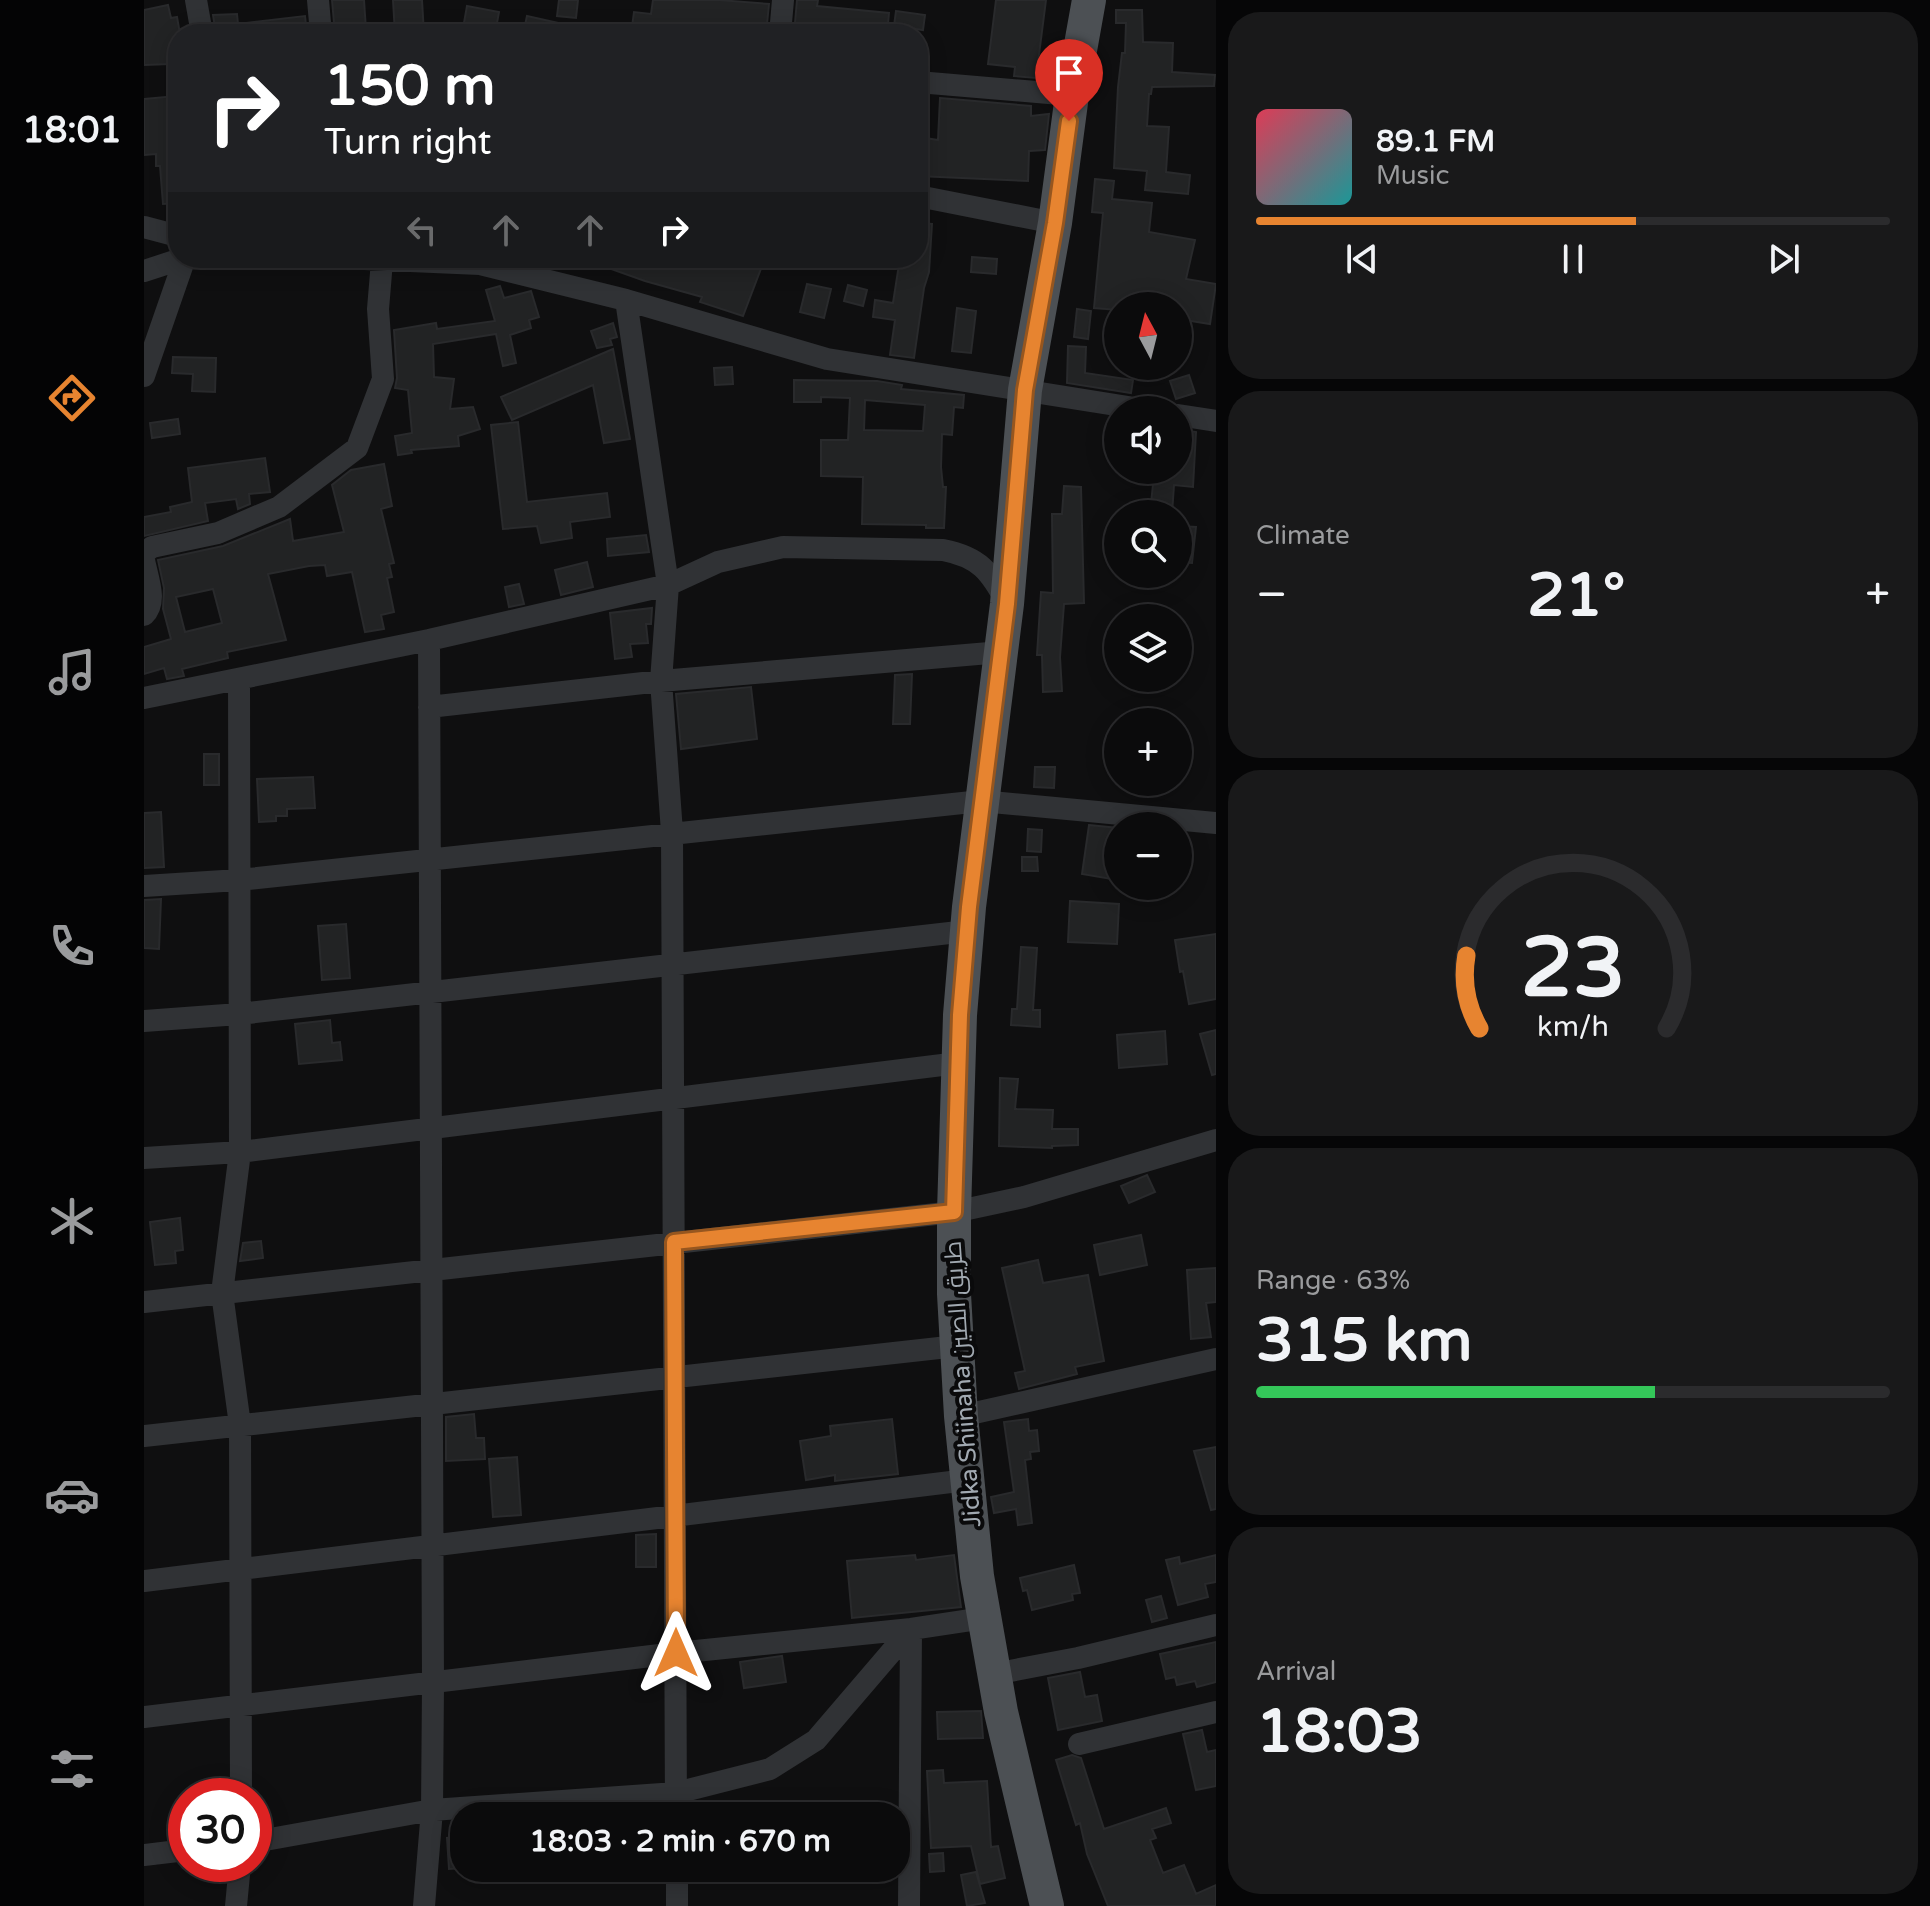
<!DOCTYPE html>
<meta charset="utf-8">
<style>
body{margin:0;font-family:"Varela Round",Cairo,sans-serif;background:#19191a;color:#f1f3f6;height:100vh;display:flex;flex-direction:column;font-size:30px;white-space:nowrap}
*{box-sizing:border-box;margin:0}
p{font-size:26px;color:#9a9b9d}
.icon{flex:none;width:44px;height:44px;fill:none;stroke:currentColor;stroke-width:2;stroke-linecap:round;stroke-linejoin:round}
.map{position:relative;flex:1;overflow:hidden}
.panel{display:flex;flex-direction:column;gap:12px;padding:12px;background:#060607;width:714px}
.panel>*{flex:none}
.guide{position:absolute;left:24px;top:24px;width:760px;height:244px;border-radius:32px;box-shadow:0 4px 20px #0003,0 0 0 2px #2b2b2d;background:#202124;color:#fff;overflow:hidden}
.needle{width:52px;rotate:353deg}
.tools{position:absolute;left:960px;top:292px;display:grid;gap:16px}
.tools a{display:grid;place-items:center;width:88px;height:88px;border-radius:50%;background:#0b0b0c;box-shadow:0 4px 20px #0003,0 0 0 2px #2b2b2d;font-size:40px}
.speed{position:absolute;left:24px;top:1778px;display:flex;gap:16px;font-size:40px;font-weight:700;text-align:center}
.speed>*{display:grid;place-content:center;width:104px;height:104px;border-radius:50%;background:#0b0b0c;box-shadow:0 4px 20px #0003,0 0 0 2px #2b2b2d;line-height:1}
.speed .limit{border:12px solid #d22;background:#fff;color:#111}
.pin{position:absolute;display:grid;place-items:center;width:68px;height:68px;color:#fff;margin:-82px -34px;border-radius:50% 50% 50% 0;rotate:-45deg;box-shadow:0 0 8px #0007}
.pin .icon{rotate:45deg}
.me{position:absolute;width:88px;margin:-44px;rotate:0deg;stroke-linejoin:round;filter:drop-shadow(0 0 6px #0008)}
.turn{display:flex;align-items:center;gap:28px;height:168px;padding:0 24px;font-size:36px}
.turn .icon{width:104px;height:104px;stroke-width:2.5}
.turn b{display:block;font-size:56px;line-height:68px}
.lanes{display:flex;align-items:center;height:76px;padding:0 24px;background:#0003;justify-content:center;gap:40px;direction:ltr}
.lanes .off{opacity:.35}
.big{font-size:60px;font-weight:700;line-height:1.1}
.panel .card{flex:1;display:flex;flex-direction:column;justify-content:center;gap:12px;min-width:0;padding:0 28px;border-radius:32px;background:#19191a}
.panel .dial{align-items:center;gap:0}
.dial svg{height:208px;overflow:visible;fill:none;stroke:#2b2b2d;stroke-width:7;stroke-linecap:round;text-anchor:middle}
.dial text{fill:#f1f3f6;stroke:none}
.song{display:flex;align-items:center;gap:24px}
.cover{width:96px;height:96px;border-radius:12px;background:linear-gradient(135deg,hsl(350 70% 55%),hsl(180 70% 35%))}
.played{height:8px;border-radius:4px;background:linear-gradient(90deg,#e78430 60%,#2b2b2d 60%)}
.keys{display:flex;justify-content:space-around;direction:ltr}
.heat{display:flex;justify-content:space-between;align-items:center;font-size:44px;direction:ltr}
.charge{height:12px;border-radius:6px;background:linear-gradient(90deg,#34c759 63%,#2b2b2d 0)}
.trip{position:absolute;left:306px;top:1802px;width:460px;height:80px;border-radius:32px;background:#0b0b0c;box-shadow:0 4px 20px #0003,0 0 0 2px #2b2b2d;font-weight:700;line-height:80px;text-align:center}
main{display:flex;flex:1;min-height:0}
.tabs{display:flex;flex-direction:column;width:144px;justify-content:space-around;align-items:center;background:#040405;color:#9a9b9d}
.tabs .icon{width:56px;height:56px}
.tabs .current{color:#e78430}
.tabs b{font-size:36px;color:#f1f3f6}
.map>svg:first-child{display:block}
.building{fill:#222324;stroke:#292a2c;stroke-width:2;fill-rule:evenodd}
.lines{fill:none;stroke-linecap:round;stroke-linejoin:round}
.street{stroke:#303235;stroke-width:22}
.primary{stroke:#4c5054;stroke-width:34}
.route-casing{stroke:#96561f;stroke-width:20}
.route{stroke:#e78430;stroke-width:14}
.labels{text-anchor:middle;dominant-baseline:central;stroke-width:8;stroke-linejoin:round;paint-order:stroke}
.street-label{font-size:24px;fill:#a1a9b1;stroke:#0a0a0b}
</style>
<main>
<nav class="tabs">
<b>18:01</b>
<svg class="icon current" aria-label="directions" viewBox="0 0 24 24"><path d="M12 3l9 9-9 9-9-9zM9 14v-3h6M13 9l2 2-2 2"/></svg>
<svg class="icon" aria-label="music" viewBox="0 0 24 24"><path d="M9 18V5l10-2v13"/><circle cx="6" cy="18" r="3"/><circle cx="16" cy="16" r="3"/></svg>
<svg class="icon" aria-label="phone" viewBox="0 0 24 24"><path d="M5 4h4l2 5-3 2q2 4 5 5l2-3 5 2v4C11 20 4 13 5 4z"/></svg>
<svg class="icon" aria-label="climate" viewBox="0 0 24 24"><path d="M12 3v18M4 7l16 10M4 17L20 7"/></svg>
<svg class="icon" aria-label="car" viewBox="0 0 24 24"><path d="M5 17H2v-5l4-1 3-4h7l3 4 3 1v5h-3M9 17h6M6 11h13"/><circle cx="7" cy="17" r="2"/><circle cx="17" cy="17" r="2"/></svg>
<svg class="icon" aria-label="filters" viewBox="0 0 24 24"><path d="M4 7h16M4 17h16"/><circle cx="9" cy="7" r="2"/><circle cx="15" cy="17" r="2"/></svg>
</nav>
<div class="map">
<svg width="1072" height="1906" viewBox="0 0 1072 1906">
<rect width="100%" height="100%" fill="#0f0f10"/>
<path class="building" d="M188 0H220L222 30 199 31V34H191Z
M249 0H278L280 34H251Z
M415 0H434L432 18 413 16Z
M509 0H575L625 4 622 34H584V29L536 24 535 28 529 27 528 34H487L490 12 507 14Z
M653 0H674L673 6 745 13 743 34H650Z
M852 0H902L892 78 870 76 871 67 844 64Z
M24 5 27 18 33 17 36 34H34V53H26V64L0 65V10Z
M323 6 355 12 351 34H318Z
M972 10H998L999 42 1029 43 1028 72 1071 75 1070 86 1008 87 1007 94H1005L1003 126 1025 127 1022 172 1046 175 1044 194 1001 190 1003 171 970 168 974 87 978 53H981L982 23H972Z
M752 11 781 15 779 30 750 26Z
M93 14 94 24 161 16 163 34H72L69 15Z
M383 16 437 28 436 34H379Z
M32 96 34 134 30 135 34 203 19 204 16 166H12V154L0 155V99Z
M796 98 887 106V116L905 114 901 150 885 151 884 181 774 176 781 138 794 140Z
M951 179 970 181 968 199 1008 203 1005 232 1051 240 1042 279 1072 284 1066 324 1034 319 1036 306H974V310L950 308 959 213 948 212Z
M774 223 788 224 785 272 780 288 770 358 746 355 751 320 729 317 731 300 749 303 756 258H774Z
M828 257 853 259 852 274 827 272Z
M442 258H621L599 316 556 302 558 297 501 281 442 260Z
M663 284 687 289 680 318 656 312Z
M704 285 723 290 719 306 700 301Z
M356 286 360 298 387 291 395 317 385 320 387 328 366 335 372 363 359 366 352 334 289 344 290 377 310 379 306 409 329 407 336 429 314 436 315 446 267 450 268 453 254 455 251 436 268 433 264 390 251 388 253 378 250 330 292 323 293 329 351 321 342 290Z
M813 308 832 311 827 353 808 351Z
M933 309 947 311 944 339 930 337Z
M469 323 473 337 466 339 468 345 453 348 447 331Z
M924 346 942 347 941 373 989 380 987 393 923 383Z
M469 349 486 439 460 443 449 385 368 420 357 397Z
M29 357 72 358 71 392 48 391 49 374 28 373Z
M588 367 589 384 571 385 570 368Z
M1045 375 1051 393 1032 399 1026 381Z
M650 380 733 381 758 385 757 389 820 395 819 408 810 407 808 435 798 434 797 467 799 487H802L800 528H782V525L718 524 719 477 677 476V440H704L706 398 677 397V402H650ZM721 400 781 405 779 431 720 430Z
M34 419 36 434 8 438 6 423Z
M374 422 383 502 463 493 466 517 426 522 428 538 397 543 393 526 359 529 347 425Z
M1034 429 1052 432 1049 487 1030 485 1028 514H1006L1009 484H1004L1005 470H1034Z
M121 458 126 492 105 494 106 504 94 509 92 499 61 503 64 521 0 536V517L27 512 26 507 48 502 44 468Z
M240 464 248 506 237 509 250 563 245 564 248 577 243 578 250 612 237 615 240 629 221 632 208 572 183 576 181 565 165 566 124 574 142 640 83 652 84 658 38 669 40 676 23 679 20 668 0 674V647L27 639 19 609 20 588 14 560 79 546 146 519 149 541 200 532 188 485 207 470ZM69 589 78 623 41 632 32 597Z
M920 486 937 487 940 603 920 604 916 657 918 691 899 692 898 655H893L897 592 909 593 908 514H918Z
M1034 526 1052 527 1048 563 1034 562Z
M502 535 505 552 464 556 463 539Z
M443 562 449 587 417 595 411 570Z
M375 584 380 604 365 607 361 587Z
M508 608 507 624H502L504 643 486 644 488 657 471 659 466 613Z
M768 674 766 724H749L751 675Z
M607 687 613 739 537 749 532 694Z
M60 754H75V785H60Z
M891 767H911L910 788 890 787Z
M169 777 171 808 143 809V816H132V821L115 822 113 779Z
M17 812 20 867 0 868V813Z
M945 825 974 828V880L938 874Z
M884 829 898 830 897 852 883 851Z
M878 857H893L894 871H878Z
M17 899 15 949 0 948V900Z
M926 901 975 904 973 944 924 942Z
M202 924 206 978 178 980 174 926Z
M1072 934V999L1045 1004 1039 971 1036 972 1031 940Z
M877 947 893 948 889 1010H896V1027L867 1025 868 1009H873Z
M186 1020 188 1043 196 1042 198 1060 155 1064 151 1024Z
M1072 1030V1074L1068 1075 1056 1034Z
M1021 1031 1023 1064 975 1068 973 1035Z
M856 1078 874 1079 871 1109 909 1110 908 1129H934V1145L908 1146V1148L855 1146Z
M1003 1175 1011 1192 985 1203 977 1186Z
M36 1218 39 1250 31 1251 32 1263 11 1265 6 1222Z
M997 1235 1003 1265 956 1275 950 1245Z
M117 1241 119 1258 96 1261 99 1243Z
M894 1260 899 1283 944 1275 960 1361 931 1367 933 1374 875 1389 871 1373 881 1371 858 1268Z
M1072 1268V1302L1062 1303 1067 1337 1047 1339 1043 1270Z
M330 1414 332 1438H340L341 1459 302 1461V1417Z
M748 1419 754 1474 691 1481V1475L662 1480 656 1441 687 1436 686 1426Z
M884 1419 885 1431 893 1430 895 1451 886 1452 887 1459 881 1460 888 1523 874 1525 872 1509 850 1513 847 1497 870 1492 860 1422Z
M1072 1447V1509L1067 1510 1050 1451Z
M373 1457 377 1515 349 1517 345 1459Z
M512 1534V1567H492V1535Z
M771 1555 772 1560 810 1555 817 1607 708 1618 703 1561Z
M1072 1555V1582L1061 1584 1064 1597 1034 1605 1022 1560 1035 1557 1036 1564Z
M930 1565 936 1593 928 1594 929 1600 888 1610 883 1590 879 1591 876 1578Z
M1017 1596 1023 1618 1008 1622 1002 1600Z
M1072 1642V1682L1053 1687 1051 1681 1033 1685 1031 1677 1022 1679 1016 1654Z
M638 1656 642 1682 600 1688 596 1662Z
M936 1672 941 1697 953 1695 958 1721 914 1730 904 1678Z
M837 1711 839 1738 794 1739 793 1712Z
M1058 1730 1063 1752 1072 1750V1786L1052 1790 1039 1734Z
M928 1755 937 1758 960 1829 1022 1808 1027 1823 1008 1829 1012 1838 1006 1840 1019 1873 1040 1865 1052 1894 1072 1885V1906H964L943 1854 936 1823 932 1825 912 1760Z
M799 1770 800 1783 843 1781 847 1847 854 1846 861 1878 836 1884 827 1846 787 1848 783 1771Z
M320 1836V1868L305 1869 303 1838Z
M799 1853 800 1871 786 1872 785 1854Z
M832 1872 841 1903 823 1906 817 1875Z"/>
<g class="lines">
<path class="street" d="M52 0 58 34
M174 0 177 34
M636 34 639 0
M774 82 928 95
M774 196 911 223
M0 227 34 236
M197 258 336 264 482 300 683 359 1003 410
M0 271 40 258
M482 300 524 585 574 562 639 547 799 550C835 557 846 571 863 603
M0 376 41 258
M1034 415 1072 421
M0 556 1 552 8 547 74 533 135 507 213 448 239 379 234 309 238 261
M0 560C3 577 14 602 0 615
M95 679 96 1152 78 1293 96 1425 97 1796
M0 698 285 640 524 585 517 681 528 832 532 1816
M285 707 517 681 857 652
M0 886 95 880 837 801 1072 823
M0 1021 95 1014 823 931
M0 1158 96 1152 814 1063
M0 1302 810 1212 880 1197 1072 1140
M817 1416 1072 1359
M0 1436 813 1346
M0 1581 823 1480
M850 1674 934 1658 1072 1625
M0 1717 532 1653 767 1629 840 1618
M935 1744 1072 1712
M110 1842 288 1810 532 1793 626 1769 672 1740 767 1629
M0 1855 42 1850
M533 1868V1906
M92 1906 96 1864
M280 1906 288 1810 289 1684 285 640
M765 1906 767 1629"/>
<path class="primary" d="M903 1906 857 1712 833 1576 817 1416 810 1294V1212L816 1015 825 907 863 604 881 390 911 223 928 95 945 0"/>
</g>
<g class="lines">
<g class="route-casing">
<path id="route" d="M532 1653 530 1242 810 1212 816 1015 825 907 863 604 881 390 911 223 925 121"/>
</g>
<use href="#route" class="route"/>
</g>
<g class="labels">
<g class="street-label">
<text transform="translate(819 1384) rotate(-94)">Jidka Shiinaha طريق الصين</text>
</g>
</g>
</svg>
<div class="tools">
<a><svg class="needle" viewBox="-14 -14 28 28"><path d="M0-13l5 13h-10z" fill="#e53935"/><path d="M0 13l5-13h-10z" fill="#9a9b9d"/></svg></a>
<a><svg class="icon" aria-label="sound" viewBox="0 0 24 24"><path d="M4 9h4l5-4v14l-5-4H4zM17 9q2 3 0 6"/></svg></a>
<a><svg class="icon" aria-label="search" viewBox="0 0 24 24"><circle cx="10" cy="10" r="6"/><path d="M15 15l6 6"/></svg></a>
<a><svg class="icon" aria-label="layers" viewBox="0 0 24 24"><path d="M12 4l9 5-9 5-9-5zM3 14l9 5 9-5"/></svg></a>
<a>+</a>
<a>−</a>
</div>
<div class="speed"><div class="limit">30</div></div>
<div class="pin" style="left:925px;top:121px;background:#d93025"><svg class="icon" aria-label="arrive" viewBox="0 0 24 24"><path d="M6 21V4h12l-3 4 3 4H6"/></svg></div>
<svg class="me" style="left:532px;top:1653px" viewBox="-20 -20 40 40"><path d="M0-17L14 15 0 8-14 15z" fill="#e78430" stroke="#fff" stroke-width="4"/></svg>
<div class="trip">18:03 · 2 min · 670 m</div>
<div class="guide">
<div class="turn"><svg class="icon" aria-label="right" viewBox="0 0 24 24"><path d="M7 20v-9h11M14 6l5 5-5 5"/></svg><div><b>150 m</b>Turn right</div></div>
<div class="lanes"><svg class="icon off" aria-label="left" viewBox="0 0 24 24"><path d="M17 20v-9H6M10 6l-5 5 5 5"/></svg><svg class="icon off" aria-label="ahead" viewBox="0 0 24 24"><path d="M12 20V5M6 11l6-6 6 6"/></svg><svg class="icon off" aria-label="ahead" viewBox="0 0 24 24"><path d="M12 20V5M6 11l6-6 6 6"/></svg><svg class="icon" aria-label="right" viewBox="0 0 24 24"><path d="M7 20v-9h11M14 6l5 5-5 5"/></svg></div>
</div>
</div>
<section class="panel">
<div class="card">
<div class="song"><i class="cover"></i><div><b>89.1 FM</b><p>Music</p></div></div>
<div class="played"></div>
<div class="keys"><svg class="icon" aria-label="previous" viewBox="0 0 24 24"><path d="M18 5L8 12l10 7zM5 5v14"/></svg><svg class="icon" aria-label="pause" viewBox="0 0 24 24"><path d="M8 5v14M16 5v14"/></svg><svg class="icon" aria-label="next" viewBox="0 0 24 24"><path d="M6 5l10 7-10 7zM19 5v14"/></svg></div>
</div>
<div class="card"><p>Climate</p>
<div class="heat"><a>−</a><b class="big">21°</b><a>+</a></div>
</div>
<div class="card dial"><svg viewBox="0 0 100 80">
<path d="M14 69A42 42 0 1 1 86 69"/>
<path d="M14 69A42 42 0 0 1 9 41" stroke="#e78430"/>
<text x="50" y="56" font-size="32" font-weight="700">23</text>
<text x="50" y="72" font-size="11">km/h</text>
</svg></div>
<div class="card"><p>Range · 63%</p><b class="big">315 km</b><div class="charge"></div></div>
<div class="card"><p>Arrival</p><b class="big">18:03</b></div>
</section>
</main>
